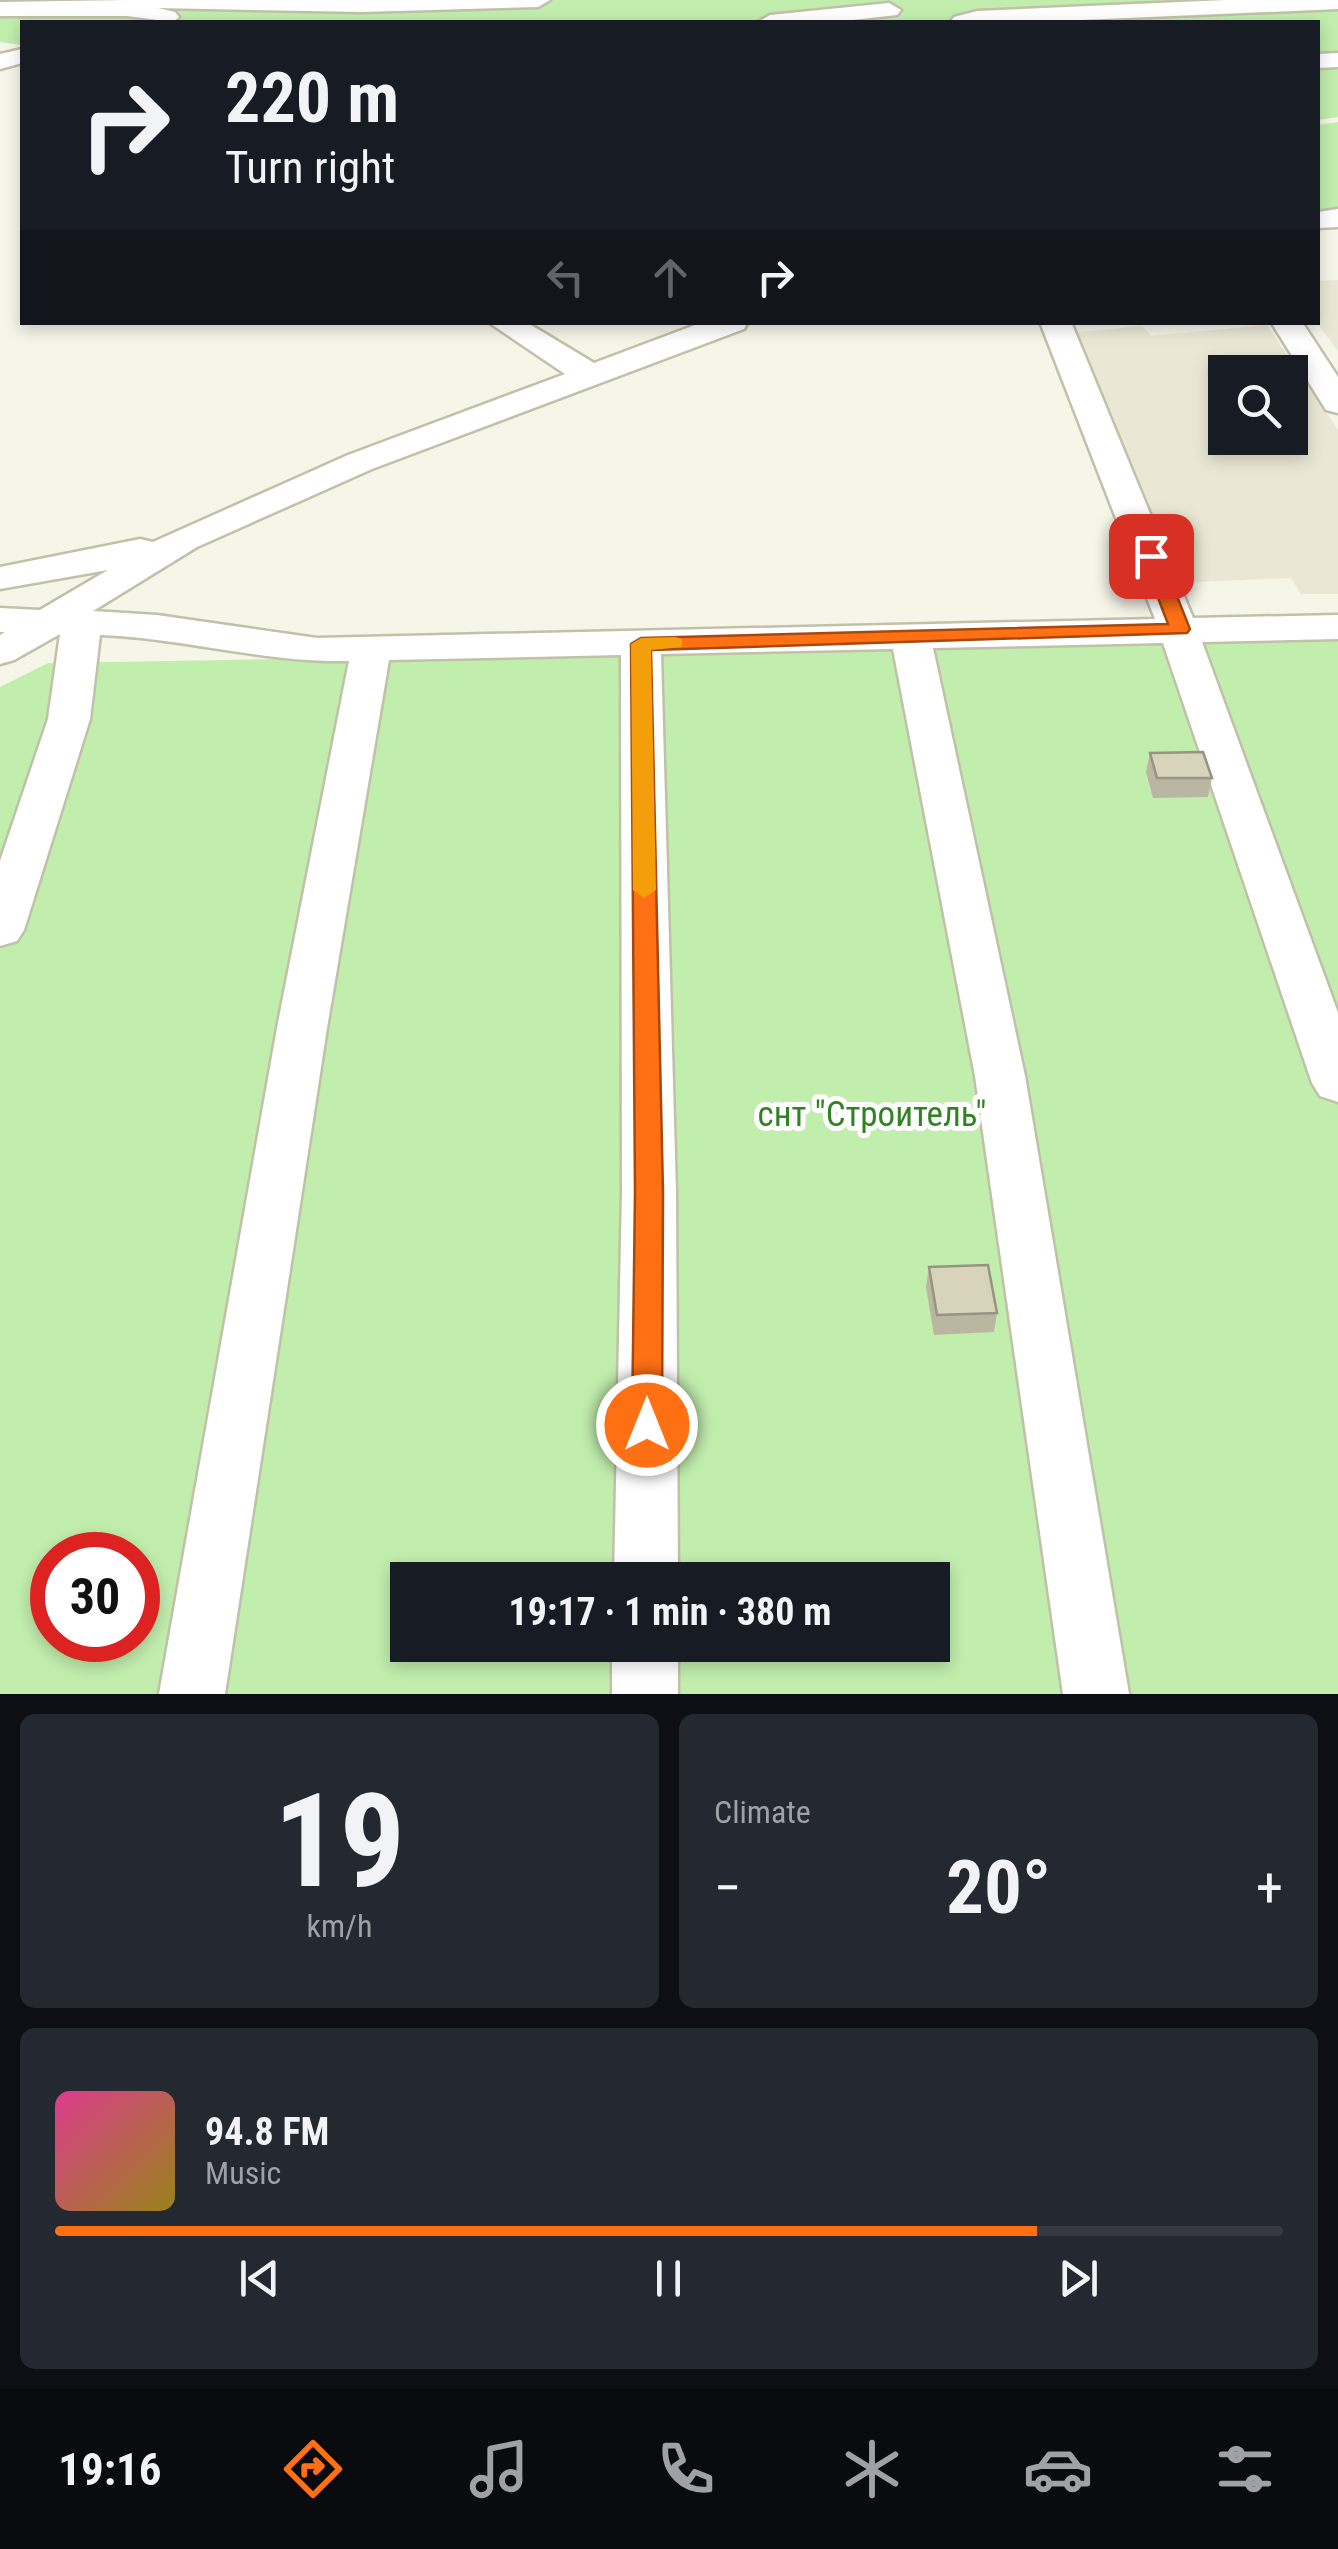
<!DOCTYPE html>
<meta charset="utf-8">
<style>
body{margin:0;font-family:"Roboto Condensed",sans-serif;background:#242831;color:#f1f3f6;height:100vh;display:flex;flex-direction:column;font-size:38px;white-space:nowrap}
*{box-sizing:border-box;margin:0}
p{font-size:32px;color:#9ea1a6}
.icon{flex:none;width:55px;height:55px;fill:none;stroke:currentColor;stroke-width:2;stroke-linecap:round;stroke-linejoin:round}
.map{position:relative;height:1694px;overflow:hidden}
.sheet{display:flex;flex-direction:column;gap:20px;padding:20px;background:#0d0f14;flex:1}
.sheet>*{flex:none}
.banner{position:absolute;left:20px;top:20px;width:1300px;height:305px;border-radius:0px;box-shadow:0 5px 15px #0003;background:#171b24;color:#f1f3f6;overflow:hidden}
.controls{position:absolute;left:1208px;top:355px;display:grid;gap:20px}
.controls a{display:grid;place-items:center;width:100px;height:100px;border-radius:0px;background:#171b24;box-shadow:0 5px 15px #0003;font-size:50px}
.speed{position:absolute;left:30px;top:1532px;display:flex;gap:20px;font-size:50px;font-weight:700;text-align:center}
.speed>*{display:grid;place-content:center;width:130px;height:130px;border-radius:50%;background:#171b24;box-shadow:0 5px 15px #0003;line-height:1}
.speed .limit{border:15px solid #d22;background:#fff;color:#111}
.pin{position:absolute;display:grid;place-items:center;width:85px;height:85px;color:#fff;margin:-42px;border-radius:20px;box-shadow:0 5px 15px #0006}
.me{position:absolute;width:110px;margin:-55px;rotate:0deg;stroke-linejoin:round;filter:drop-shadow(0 0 8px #0008)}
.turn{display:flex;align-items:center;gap:35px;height:210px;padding:0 40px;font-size:45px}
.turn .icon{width:130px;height:130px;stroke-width:2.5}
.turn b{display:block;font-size:70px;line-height:85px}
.lanes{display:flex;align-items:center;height:95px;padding:0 40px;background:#0003;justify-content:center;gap:50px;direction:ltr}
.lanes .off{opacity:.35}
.big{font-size:75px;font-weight:700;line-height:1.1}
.sheet .card{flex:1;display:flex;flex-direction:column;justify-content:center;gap:15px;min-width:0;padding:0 35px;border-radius:15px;background:#242831}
.sheet .dial{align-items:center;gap:0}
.dial b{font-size:130px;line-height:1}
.song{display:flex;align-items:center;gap:30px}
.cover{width:120px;height:120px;border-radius:15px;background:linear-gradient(135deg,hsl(330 70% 55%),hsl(50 70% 35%))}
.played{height:10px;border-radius:5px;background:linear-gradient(90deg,#ff7015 80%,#363941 80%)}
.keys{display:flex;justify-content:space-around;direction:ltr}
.heat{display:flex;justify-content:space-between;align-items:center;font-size:55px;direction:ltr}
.sheet .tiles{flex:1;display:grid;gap:20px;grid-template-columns:1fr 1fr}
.card:last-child{grid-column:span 2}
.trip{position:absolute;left:390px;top:1562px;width:560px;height:100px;border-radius:0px;background:#171b24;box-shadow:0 5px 15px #0003;font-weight:700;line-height:100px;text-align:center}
.menu{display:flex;height:160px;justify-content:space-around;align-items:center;background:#090b0e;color:#9ea1a6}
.menu .icon{width:70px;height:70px}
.menu .current{color:#ff7015}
.menu b{font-size:45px;color:#f1f3f6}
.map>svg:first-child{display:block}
.residential{fill:#eae8d5;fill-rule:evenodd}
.green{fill:#c1edad;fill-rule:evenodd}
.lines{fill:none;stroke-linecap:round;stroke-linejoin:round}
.minor-casing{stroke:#c2c0a9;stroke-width:5}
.minor{fill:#fff;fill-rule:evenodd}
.wall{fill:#bab6a2}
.building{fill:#d8d4bc;stroke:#979484;stroke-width:2.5}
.route{fill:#ff7015;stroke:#a6490e;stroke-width:2.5}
.slow{fill:#f59e0b}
.labels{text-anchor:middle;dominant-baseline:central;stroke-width:10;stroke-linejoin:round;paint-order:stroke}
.park-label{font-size:35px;fill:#308222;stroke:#fff}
</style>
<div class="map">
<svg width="1338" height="1694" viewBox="0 0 1338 1694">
<rect width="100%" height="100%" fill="#f5f5e8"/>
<path class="residential" d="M1338 280V351L1317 323 1318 281Z
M1267 325 1338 430V594H1301L1291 578 1174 583 1071 333 1142 326 1151 336ZM1225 372H1290V438H1225Z"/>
<path class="green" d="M0 0H1338V117L1318 120V22H22V45L0 42Z
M1338 122V210L1318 212V125Z
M1338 641V1694H0V687L48 663ZM52 1555H138V1640H52ZM408 1580H932V1645H408Z"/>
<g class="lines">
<g class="minor-casing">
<path id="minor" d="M129 0H550L538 7 362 12 158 8 175 12 179 17 173 22 127 16H0V2Z
M1226 0H1338V9L1034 22H950L954 17 977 11Z
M889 3 901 10 897 15 835 22H758L770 15Z
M22 49V63L0 69V54Z
M1338 53V67L1318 68V54Z
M1338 209V227L1318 228V212Z
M488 322H526L594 363 703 322H748L744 329 372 469 197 547 93 611 157 615 317 638 1155 619 1040 322H1071L1193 618 1338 615V639L1202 642 1338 1013V1102L1320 1096 1312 1083 1163 643 933 648 1025 1076 1129 1694H1063L975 1076 893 649 661 654 676 1192 678 1580H614L622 1192 621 655 389 660 327 1028 225 1694H159L277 1028 349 661C265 663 183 638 100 635L90 719 24 930 17 941 0 946V861L48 719 60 634 14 660 0 664V635L5 632H0V608L40 610 108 570 0 589V567L140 539 153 542 348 455 565 374Z
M1271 322H1302L1338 377V413L1326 410Z
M612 1645H678V1694H612Z"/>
</g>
<use href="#minor" class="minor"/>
</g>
<path class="wall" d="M1150 753 1212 778 1208 797 1153 798 1146 772Z
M929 1267 997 1313 994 1332 934 1335 926 1287Z"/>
<path class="building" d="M1203 752 1212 778H1157L1150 753Z
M988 1265 997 1313 937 1315 929 1267Z"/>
<path class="route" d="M1151 550 1161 556 1190 629 1187 633 651 650 663 1192 662 1425 658 1434 647 1438 637 1434 632 1425 635 1192 631 644 641 638 1168 624 1142 556Z"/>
<path class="slow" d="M675 637 682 639V647L651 650 656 890 644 898 633 890 631 644 641 638Z"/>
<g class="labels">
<g class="park-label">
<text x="872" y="1114">снт "Строитель"</text>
</g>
</g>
</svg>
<div class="controls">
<a><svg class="icon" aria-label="search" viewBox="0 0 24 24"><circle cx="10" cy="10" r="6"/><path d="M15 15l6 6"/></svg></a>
</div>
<div class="speed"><div class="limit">30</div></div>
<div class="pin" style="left:1151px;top:556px;background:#d93025"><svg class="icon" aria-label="arrive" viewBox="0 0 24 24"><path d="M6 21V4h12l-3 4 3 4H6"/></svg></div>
<svg class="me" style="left:647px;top:1425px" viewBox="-20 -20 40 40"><circle r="17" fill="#ff7015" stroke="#fff" stroke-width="3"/><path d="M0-11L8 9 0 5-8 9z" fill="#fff"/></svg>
<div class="trip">19:17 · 1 min · 380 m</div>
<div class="banner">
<div class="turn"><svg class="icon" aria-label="right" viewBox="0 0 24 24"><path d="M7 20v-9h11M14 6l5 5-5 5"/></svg><div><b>220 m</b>Turn right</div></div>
<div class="lanes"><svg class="icon off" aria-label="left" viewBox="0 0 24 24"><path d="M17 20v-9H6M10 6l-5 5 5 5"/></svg><svg class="icon off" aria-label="ahead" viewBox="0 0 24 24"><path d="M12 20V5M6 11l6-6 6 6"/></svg><svg class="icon" aria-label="right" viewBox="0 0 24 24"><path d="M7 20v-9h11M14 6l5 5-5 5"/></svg></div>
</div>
</div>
<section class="sheet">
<div class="tiles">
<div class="card dial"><b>19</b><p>km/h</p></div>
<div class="card"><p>Climate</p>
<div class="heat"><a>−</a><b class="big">20°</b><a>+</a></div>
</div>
<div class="card">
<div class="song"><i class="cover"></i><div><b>94.8 FM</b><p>Music</p></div></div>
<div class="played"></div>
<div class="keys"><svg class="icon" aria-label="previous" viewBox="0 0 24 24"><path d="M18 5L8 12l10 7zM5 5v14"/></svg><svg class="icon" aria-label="pause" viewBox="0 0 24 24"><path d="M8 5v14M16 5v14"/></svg><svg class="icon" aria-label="next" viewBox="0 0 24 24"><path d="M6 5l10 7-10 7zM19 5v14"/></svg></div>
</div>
</div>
</section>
<nav class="menu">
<b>19:16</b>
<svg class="icon current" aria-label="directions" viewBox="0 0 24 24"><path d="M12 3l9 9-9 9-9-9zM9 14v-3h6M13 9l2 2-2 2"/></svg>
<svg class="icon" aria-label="music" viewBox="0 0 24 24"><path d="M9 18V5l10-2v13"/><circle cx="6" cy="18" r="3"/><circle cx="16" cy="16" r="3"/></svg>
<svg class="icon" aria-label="phone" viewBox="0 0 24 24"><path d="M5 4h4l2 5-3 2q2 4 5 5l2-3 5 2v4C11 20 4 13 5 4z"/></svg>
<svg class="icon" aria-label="climate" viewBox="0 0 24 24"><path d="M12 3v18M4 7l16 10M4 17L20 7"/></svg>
<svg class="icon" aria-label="car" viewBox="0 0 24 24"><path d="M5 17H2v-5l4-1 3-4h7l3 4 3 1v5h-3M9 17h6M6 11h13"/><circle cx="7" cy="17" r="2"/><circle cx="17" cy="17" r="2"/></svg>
<svg class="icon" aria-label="filters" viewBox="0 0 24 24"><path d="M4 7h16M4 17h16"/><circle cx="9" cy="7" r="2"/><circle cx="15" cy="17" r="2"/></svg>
</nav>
